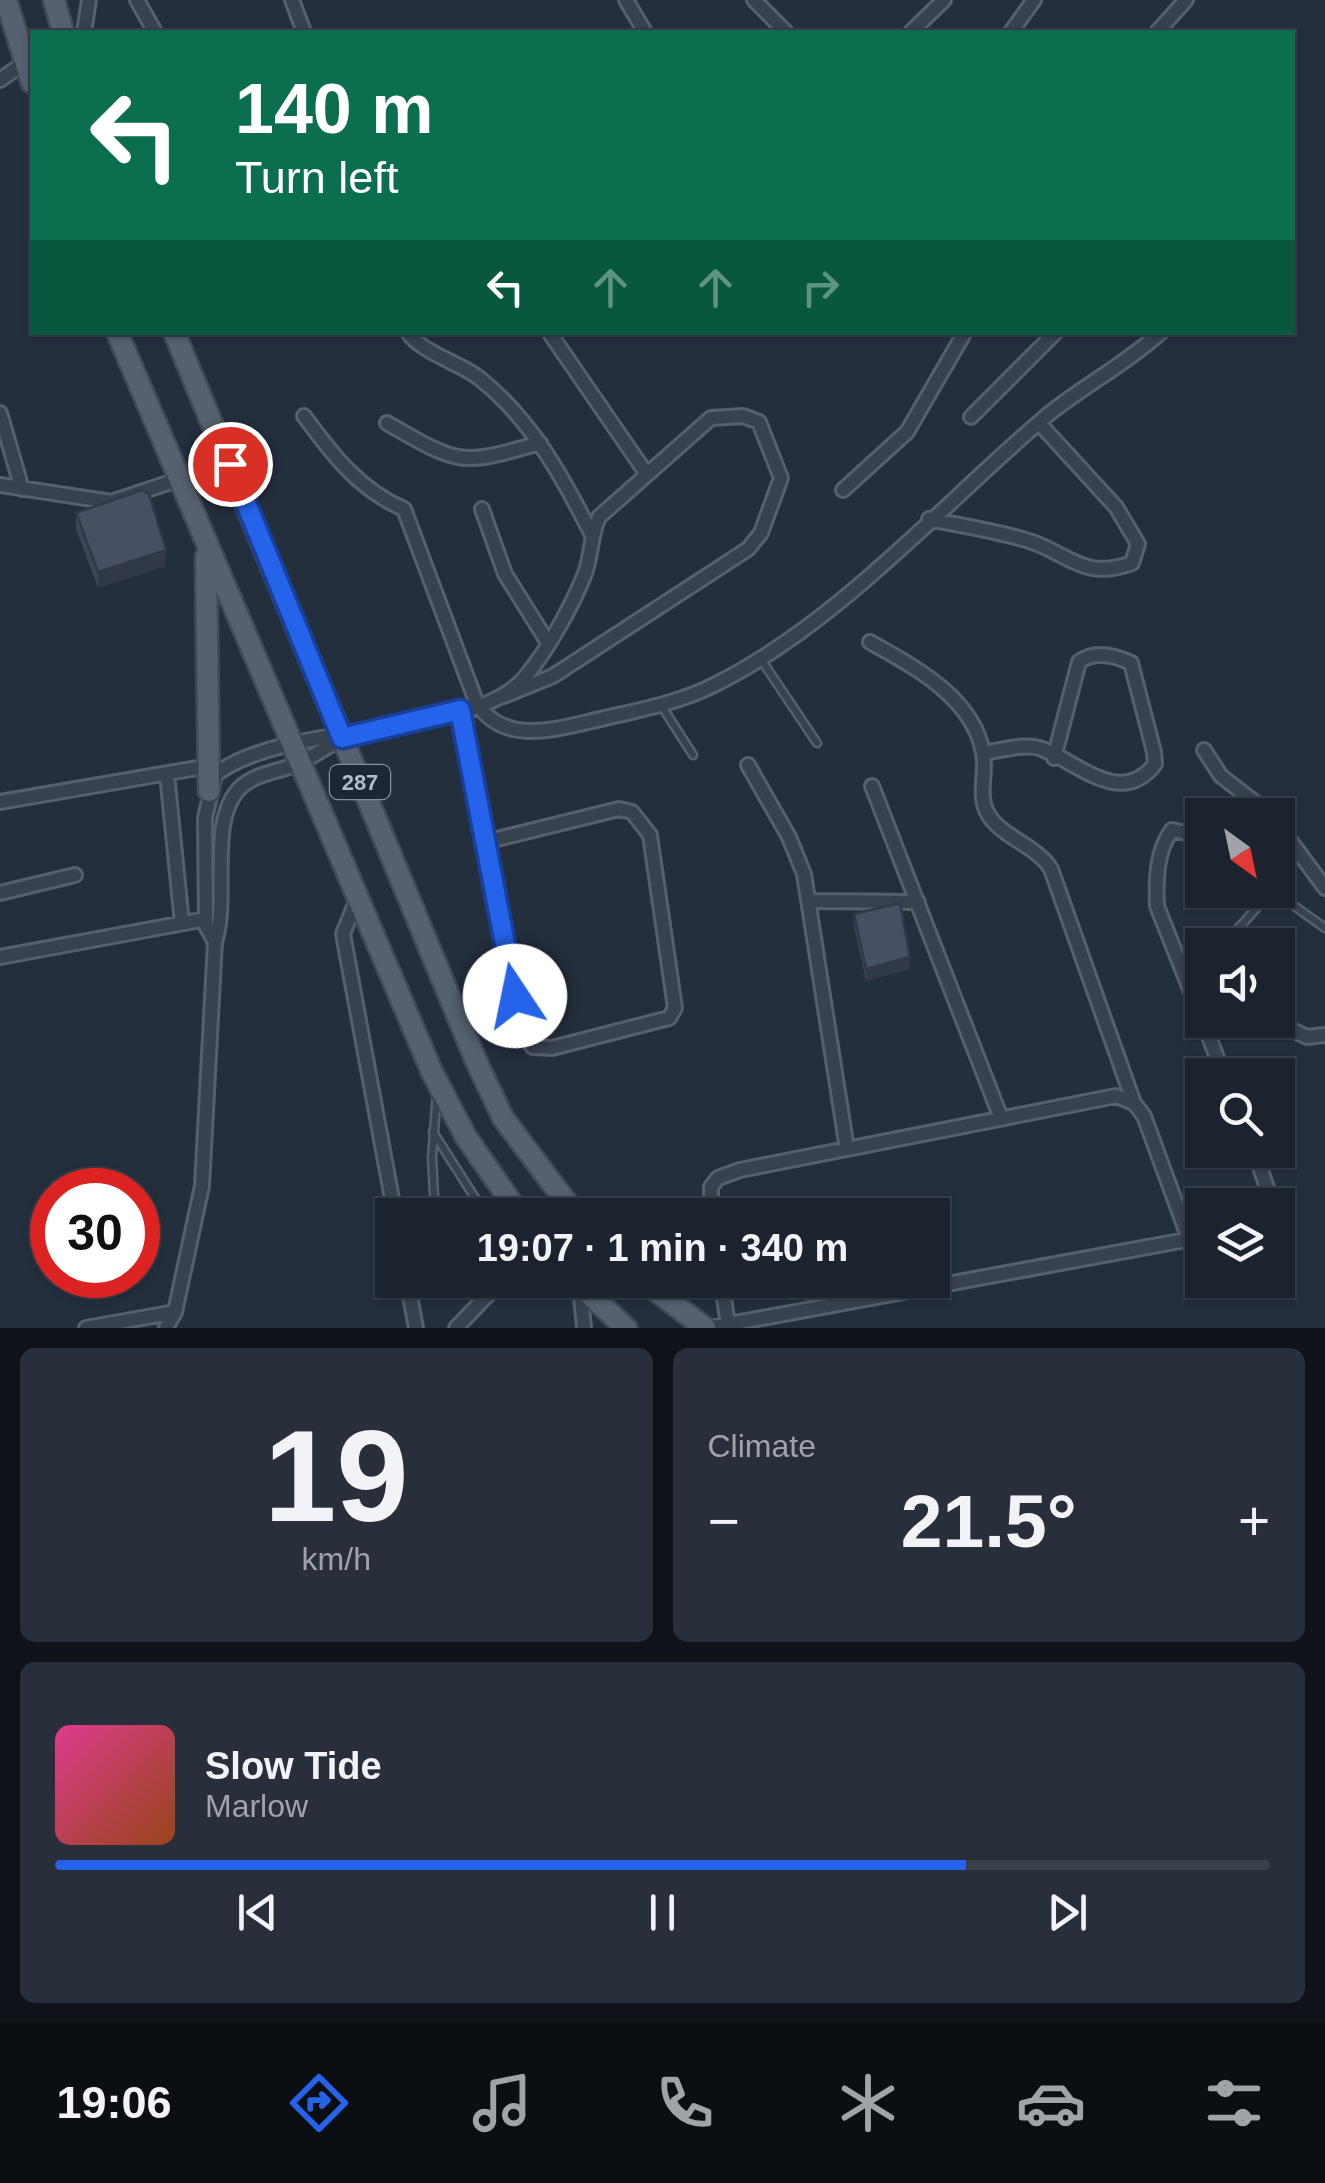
<!DOCTYPE html>
<meta charset="utf-8">
<style>
body{margin:0;font-family:Arial,sans-serif;background:#282f3a;color:#f1f3f6;height:100vh;display:flex;flex-direction:column;font-size:38px;white-space:nowrap}
*{box-sizing:border-box;margin:0}
p{font-size:32px;color:#a0a4aa}
.icon{flex:none;width:55px;height:55px;fill:none;stroke:currentColor;stroke-width:2;stroke-linecap:round;stroke-linejoin:round}
.map{position:relative;height:1328px;overflow:hidden}
.sheet{display:flex;flex-direction:column;gap:20px;padding:20px;background:#0f1319;flex:1}
.sheet>*{flex:none}
.hud{position:absolute;left:30px;top:30px;width:1265px;height:305px;border-radius:0px;box-shadow:0 2px 8px #0004,0 0 0 2px #39404a;background:#0b6e4f;color:#fff;overflow:hidden}
.needle{width:65px;rotate:147deg}
.fabs{position:absolute;left:1185px;top:798px;display:grid;gap:20px}
.fabs a{display:grid;place-items:center;width:110px;height:110px;border-radius:0px;background:#1b232e;box-shadow:0 2px 8px #0004,0 0 0 2px #39404a;font-size:50px}
.speed{position:absolute;left:30px;top:1168px;display:flex;gap:20px;font-size:50px;font-weight:700;text-align:center}
.speed>*{display:grid;place-content:center;width:130px;height:130px;border-radius:50%;background:#1b232e;box-shadow:0 2px 8px #0004,0 0 0 2px #39404a;line-height:1}
.speed .limit{border:15px solid #d22;background:#fff;color:#111}
.pin{position:absolute;display:grid;place-items:center;width:85px;height:85px;color:#fff;margin:-42px;border:5px solid #fff;border-radius:50%;box-shadow:0 2px 10px #0007}
.me{position:absolute;width:110px;margin:-55px;rotate:349deg;stroke-linejoin:round;filter:drop-shadow(0 0 8px #0008)}
.turn{display:flex;align-items:center;gap:35px;height:210px;padding:0 40px;font-size:45px}
.turn .icon{width:130px;height:130px;stroke-width:2.5}
.turn b{display:block;font-size:70px;line-height:85px}
.lanes{display:flex;align-items:center;height:95px;padding:0 40px;background:#0003;justify-content:center;gap:50px;direction:ltr}
.lanes .off{opacity:.35}
.big{font-size:75px;font-weight:700;line-height:1.1}
.sheet .card{flex:1;display:flex;flex-direction:column;justify-content:center;gap:15px;min-width:0;padding:0 35px;border-radius:15px;background:#282f3a}
.sheet .dial{align-items:center;gap:0}
.dial b{font-size:130px;line-height:1}
.song{display:flex;align-items:center;gap:30px}
.cover{width:120px;height:120px;border-radius:15px;background:linear-gradient(135deg,hsl(330 70% 55%),hsl(20 70% 35%))}
.played{height:10px;border-radius:5px;background:linear-gradient(90deg,#2563eb 75%,#39404a 75%)}
.keys{display:flex;justify-content:space-around;direction:ltr}
.heat{display:flex;justify-content:space-between;align-items:center;font-size:55px;direction:ltr}
.sheet .tiles{flex:1;display:grid;gap:20px;grid-template-columns:1fr 1fr}
.card:last-child{grid-column:span 2}
.trip{position:absolute;left:375px;top:1198px;width:575px;height:100px;border-radius:0px;background:#1b232e;box-shadow:0 2px 8px #0004,0 0 0 2px #39404a;font-weight:700;line-height:100px;text-align:center}
.dock{display:flex;height:160px;justify-content:space-around;align-items:center;background:#0b0e12;color:#a0a4aa}
.dock .icon{width:70px;height:70px}
.dock .current{color:#2563eb}
.dock b{font-size:45px;color:#f1f3f6}
.map>svg:first-child{display:block}
.lines{fill:none;stroke-linecap:round;stroke-linejoin:round}
.lane-casing{stroke:#565f6c;stroke-width:11}
.street-casing{stroke:#565f6c;stroke-width:18}
.primary-casing{stroke:#414a57;stroke-width:25}
.lane{stroke:#38414e;stroke-width:6}
.street{stroke:#38414e;stroke-width:12}
.primary{stroke:#56606e;stroke-width:20}
.wall{fill:#3b4654}
.shaded-wall{fill:#303945}
.building{fill:#455162;stroke:#303945;stroke-width:2.5}
.route-casing{stroke:#184099;stroke-width:25}
.route{stroke:#2563eb;stroke-width:18}
.labels{text-anchor:middle;dominant-baseline:central;stroke-width:8;stroke-linejoin:round;paint-order:stroke}
.shield{fill:#1d2633;stroke:#878f9c;stroke-width:2.5}
.shield-label{font-size:22px;font-weight:bold;fill:#b4bcc9}
</style>
<div class="map">
<svg width="1325" height="1328" viewBox="0 0 1325 1328">
<rect width="100%" height="100%" fill="#242f3e"/>
<g class="lines">
<g class="lane-casing">
<path id="lane" d="M762 661 817 743
M661 705 693 755
M1228 940 1269 894 1279 895 1325 928
M433 1132 484 1212
M435 1215 432 1157 437 1093
M479 1215 505 1202"/>
</g>
<g class="street-casing">
<path id="street" d="M137 0 155 32
M292 0 304 32
M626 0 645 32
M754 0 786 32
M84 32 89 0
M911 32 944 0
M1011 32 1034 0
M1157 32 1186 0
M0 80 27 61
M408 332C420 352 460 363 479 378 531 419 562 476 591 533
M549 332 646 473
M0 413 22 489
M304 416C332 454 359 490 404 509L477 704C504 743 548 731 588 722 628 712 674 705 712 686 835 626 940 507 1044 418 1081 387 1125 365 1161 332
M971 417 1056 332
M387 423C460 465 459 466 540 443
M0 485 111 502 180 479
M843 490 907 432 965 332
M482 509 505 574 547 641
M929 519C962 526 997 531 1029 541 1068 553 1083 581 1132 563L1138 544 1116 507 1039 423
M870 642C914 667 973 697 983 753 987 773 977 795 988 814 1001 837 1036 845 1051 869L1134 1103
M460 710 523 1034 533 1047 552 1048 669 1018 675 1008 650 835 632 812 619 809 485 842
M1204 750 1221 776 1271 815
M983 753C999 751 1024 743 1039 748 1073 758 1120 810 1155 764L1154 752 1131 663C1114 655 1095 650 1079 662L1054 758
M748 765 789 837 804 874 847 1149
M167 774 182 923
M872 786 1001 1118
M0 802 209 766
M1278 824 1325 888
M1200 836 1172 830C1156 851 1156 881 1157 906L1224 1075
M0 893 75 875
M357 899 343 934 395 1215
M808 901 918 902
M215 942 206 926 205 818 215 775C286 719 474 741 526 676 548 649 571 608 584 576 592 557 590 536 599 517L711 418 743 416 759 422 781 478 761 533 748 549 553 676 504 696
M0 957 206 919
M1272 1020 1307 1037 1325 1035
M1254 1150 1273 1205
M711 1215V1187L718 1178 740 1170 1116 1096 1134 1103 1144 1116 1189 1239
M407 1280 416 1328
M721 1280 728 1324
M580 1286 584 1328
M86 1328 175 1312
M166 1328 175 1312 202 1186 215 942C230 898 206 818 242 786 259 772 280 772 299 763 313 757 326 747 339 740
M456 1328 502 1280
M708 1328 1202 1237"/>
</g>
<g class="primary-casing">
<path id="primary" d="M6 0 32 83
M54 0 63 32
M117 332 432 1072 466 1137 520 1215
M174 332 477 1063 503 1118 576 1215
M206 557 209 791
M574 1280 626 1328
M642 1280 705 1328"/>
</g>
<use href="#lane" class="lane"/>
<use href="#street" class="street"/>
<use href="#primary" class="primary"/>
</g>
<path class="wall" d="M76 513 166 566 98 588 76 529Z
M854 914 910 969 866 981 854 926Z"/>
<path class="shaded-wall" d="M166 550V566L98 588V572Z
M910 957V969L866 981V969Z"/>
<path class="building" d="M142 490 149 494 166 550 98 572 76 513Z
M900 903 910 957 866 969 854 914Z"/>
<g class="lines">
<g class="route-casing">
<path id="route" d="M230 464 342 738 460 710 515 996"/>
</g>
<use href="#route" class="route"/>
</g>
<g class="labels">
<rect class="shield" x="330" y="765" width="60" height="34" rx="8"/>
<g class="shield-label">
<text x="360" y="782">287</text>
</g>
</g>
</svg>
<div class="fabs">
<a><svg class="needle" viewBox="-14 -14 28 28"><path d="M0-13l5 13h-10z" fill="#e53935"/><path d="M0 13l5-13h-10z" fill="#a0a4aa"/></svg></a>
<a><svg class="icon" aria-label="sound" viewBox="0 0 24 24"><path d="M4 9h4l5-4v14l-5-4H4zM17 9q2 3 0 6"/></svg></a>
<a><svg class="icon" aria-label="search" viewBox="0 0 24 24"><circle cx="10" cy="10" r="6"/><path d="M15 15l6 6"/></svg></a>
<a><svg class="icon" aria-label="layers" viewBox="0 0 24 24"><path d="M12 4l9 5-9 5-9-5zM3 14l9 5 9-5"/></svg></a>
</div>
<div class="speed"><div class="limit">30</div></div>
<div class="pin" style="left:230px;top:464px;background:#d93025"><svg class="icon" aria-label="arrive" viewBox="0 0 24 24"><path d="M6 21V4h12l-3 4 3 4H6"/></svg></div>
<svg class="me" style="left:515px;top:996px" viewBox="-20 -20 40 40"><circle r="19" fill="#fff"/><path d="M0-13L10 11 0 6-10 11z" fill="#2563eb"/></svg>
<div class="trip">19:07 · 1 min · 340 m</div>
<div class="hud">
<div class="turn"><svg class="icon" aria-label="left" viewBox="0 0 24 24"><path d="M17 20v-9H6M10 6l-5 5 5 5"/></svg><div><b>140 m</b>Turn left</div></div>
<div class="lanes"><svg class="icon" aria-label="left" viewBox="0 0 24 24"><path d="M17 20v-9H6M10 6l-5 5 5 5"/></svg><svg class="icon off" aria-label="ahead" viewBox="0 0 24 24"><path d="M12 20V5M6 11l6-6 6 6"/></svg><svg class="icon off" aria-label="ahead" viewBox="0 0 24 24"><path d="M12 20V5M6 11l6-6 6 6"/></svg><svg class="icon off" aria-label="right" viewBox="0 0 24 24"><path d="M7 20v-9h11M14 6l5 5-5 5"/></svg></div>
</div>
</div>
<section class="sheet">
<div class="tiles">
<div class="card dial"><b>19</b><p>km/h</p></div>
<div class="card"><p>Climate</p>
<div class="heat"><a>−</a><b class="big">21.5°</b><a>+</a></div>
</div>
<div class="card">
<div class="song"><i class="cover"></i><div><b>Slow Tide</b><p>Marlow</p></div></div>
<div class="played"></div>
<div class="keys"><svg class="icon" aria-label="previous" viewBox="0 0 24 24"><path d="M18 5L8 12l10 7zM5 5v14"/></svg><svg class="icon" aria-label="pause" viewBox="0 0 24 24"><path d="M8 5v14M16 5v14"/></svg><svg class="icon" aria-label="next" viewBox="0 0 24 24"><path d="M6 5l10 7-10 7zM19 5v14"/></svg></div>
</div>
</div>
</section>
<nav class="dock">
<b>19:06</b>
<svg class="icon current" aria-label="directions" viewBox="0 0 24 24"><path d="M12 3l9 9-9 9-9-9zM9 14v-3h6M13 9l2 2-2 2"/></svg>
<svg class="icon" aria-label="music" viewBox="0 0 24 24"><path d="M9 18V5l10-2v13"/><circle cx="6" cy="18" r="3"/><circle cx="16" cy="16" r="3"/></svg>
<svg class="icon" aria-label="phone" viewBox="0 0 24 24"><path d="M5 4h4l2 5-3 2q2 4 5 5l2-3 5 2v4C11 20 4 13 5 4z"/></svg>
<svg class="icon" aria-label="climate" viewBox="0 0 24 24"><path d="M12 3v18M4 7l16 10M4 17L20 7"/></svg>
<svg class="icon" aria-label="car" viewBox="0 0 24 24"><path d="M5 17H2v-5l4-1 3-4h7l3 4 3 1v5h-3M9 17h6M6 11h13"/><circle cx="7" cy="17" r="2"/><circle cx="17" cy="17" r="2"/></svg>
<svg class="icon" aria-label="filters" viewBox="0 0 24 24"><path d="M4 7h16M4 17h16"/><circle cx="9" cy="7" r="2"/><circle cx="15" cy="17" r="2"/></svg>
</nav>
